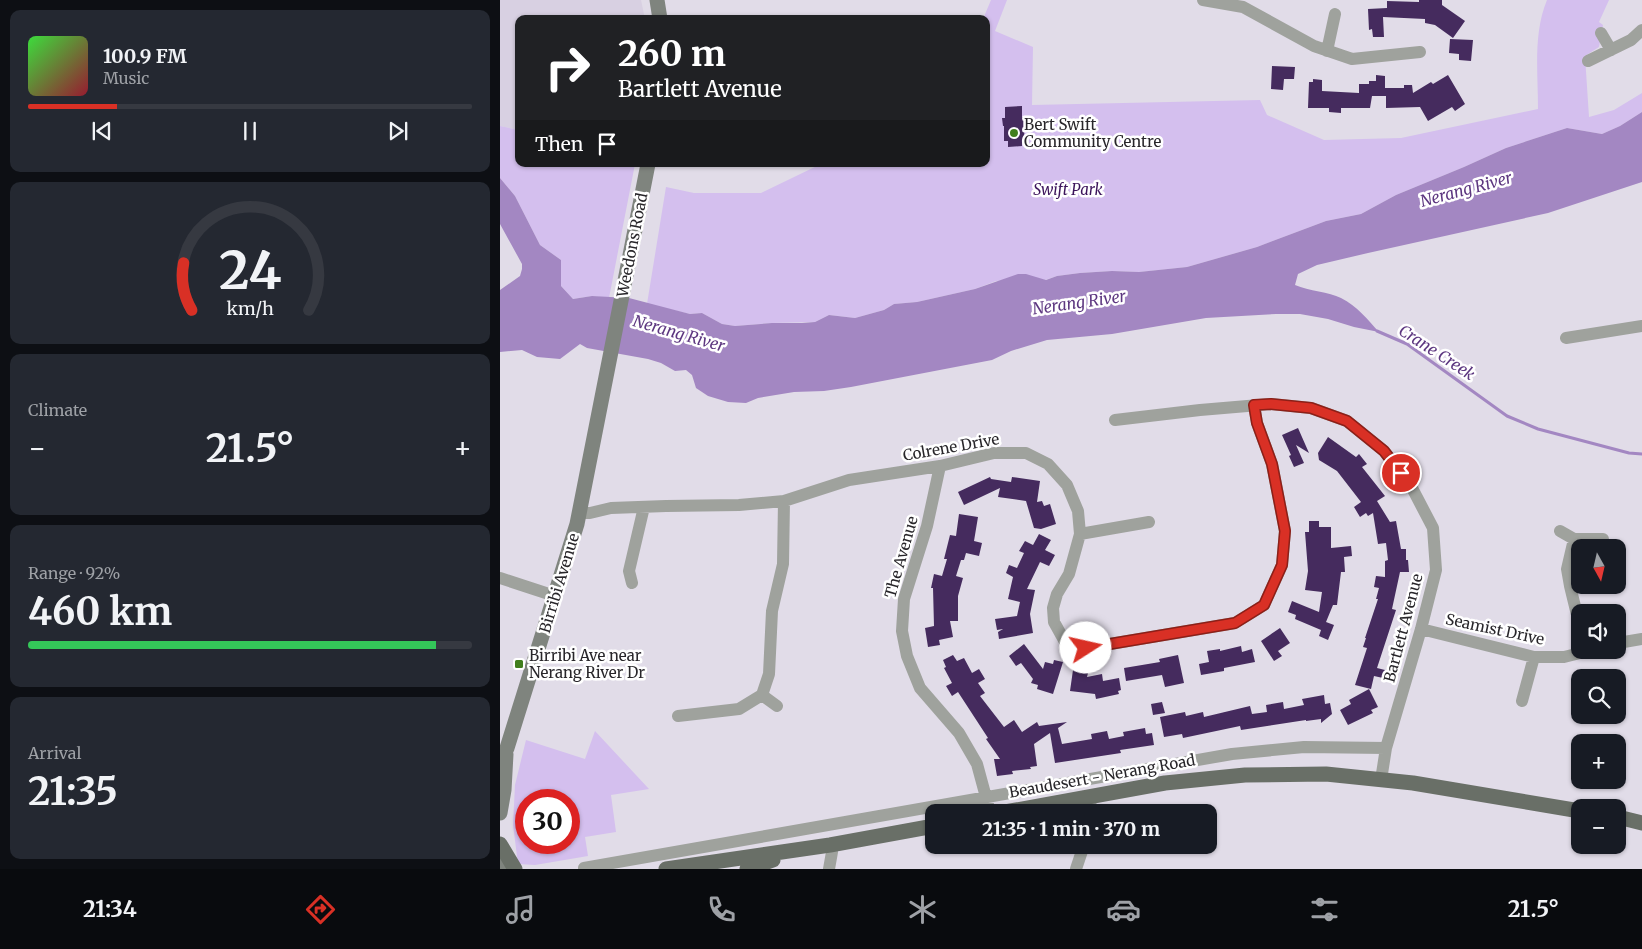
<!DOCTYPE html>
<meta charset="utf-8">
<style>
body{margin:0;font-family:Merriweather,serif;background:#242831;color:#f1f3f6;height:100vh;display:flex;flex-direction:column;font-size:19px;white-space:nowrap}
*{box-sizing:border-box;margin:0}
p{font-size:16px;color:#9ea1a6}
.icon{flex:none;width:28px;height:28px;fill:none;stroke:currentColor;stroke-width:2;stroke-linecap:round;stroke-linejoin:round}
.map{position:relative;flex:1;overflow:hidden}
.panel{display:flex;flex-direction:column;gap:10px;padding:10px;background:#0d0f14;width:500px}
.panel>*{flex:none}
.top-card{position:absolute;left:15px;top:15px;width:475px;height:152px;border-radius:10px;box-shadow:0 1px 4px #0004;background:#202124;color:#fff;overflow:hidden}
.needle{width:32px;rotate:172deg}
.fabs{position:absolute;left:1071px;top:539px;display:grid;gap:10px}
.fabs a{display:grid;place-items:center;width:55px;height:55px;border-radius:10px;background:#171b24;box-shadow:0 1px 4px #0004;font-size:25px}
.speed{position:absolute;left:15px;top:789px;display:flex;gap:10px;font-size:25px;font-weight:700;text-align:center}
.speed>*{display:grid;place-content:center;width:65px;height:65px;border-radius:50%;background:#171b24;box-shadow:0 1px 4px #0004;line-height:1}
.speed .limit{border:8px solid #d22;background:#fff;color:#111}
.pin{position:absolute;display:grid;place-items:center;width:42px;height:42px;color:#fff;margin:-21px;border:2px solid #fff;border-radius:50%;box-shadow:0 1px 5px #0007}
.me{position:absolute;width:55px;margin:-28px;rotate:80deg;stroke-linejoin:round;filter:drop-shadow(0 0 4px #0008)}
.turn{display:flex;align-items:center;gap:18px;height:105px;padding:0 20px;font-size:22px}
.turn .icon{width:65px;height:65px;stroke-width:2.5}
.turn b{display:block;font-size:35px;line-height:42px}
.then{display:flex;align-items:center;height:48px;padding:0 20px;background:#0003;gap:10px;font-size:19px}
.big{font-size:38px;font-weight:700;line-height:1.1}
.panel .card{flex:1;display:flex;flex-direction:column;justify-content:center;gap:8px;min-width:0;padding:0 18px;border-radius:10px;background:#242831}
.panel .dial{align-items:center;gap:0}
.dial svg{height:130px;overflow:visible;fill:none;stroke:#363941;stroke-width:7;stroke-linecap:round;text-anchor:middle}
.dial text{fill:#f1f3f6;stroke:none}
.song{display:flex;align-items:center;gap:15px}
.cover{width:60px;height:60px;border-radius:8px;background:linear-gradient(135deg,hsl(120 70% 55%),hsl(350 70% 35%))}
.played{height:5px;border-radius:2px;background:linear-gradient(90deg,#d93025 20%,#363941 20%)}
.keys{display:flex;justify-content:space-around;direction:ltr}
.heat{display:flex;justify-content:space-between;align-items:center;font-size:28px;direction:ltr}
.charge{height:8px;border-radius:4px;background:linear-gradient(90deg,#34c759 92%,#363941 0)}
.trip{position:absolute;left:425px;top:804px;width:292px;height:50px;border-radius:10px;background:#171b24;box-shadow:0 1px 4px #0004;font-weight:700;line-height:50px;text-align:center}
.menu{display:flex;height:80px;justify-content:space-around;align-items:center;background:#090b0e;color:#9ea1a6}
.menu .icon{width:35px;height:35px}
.menu .current{color:#d93025}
.menu b{font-size:22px;color:#f1f3f6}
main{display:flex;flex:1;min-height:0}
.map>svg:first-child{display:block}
.built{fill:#d8d0e2}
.green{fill:#d4bfee;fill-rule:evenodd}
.water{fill:#a387c2}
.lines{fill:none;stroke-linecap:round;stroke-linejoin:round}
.stream{stroke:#a387c2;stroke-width:3}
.building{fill:#452b5e}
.street{stroke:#9fa29d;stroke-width:12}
.secondary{stroke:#7f847e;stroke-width:15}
.primary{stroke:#696f67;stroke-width:15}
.route-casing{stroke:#8d1f18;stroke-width:12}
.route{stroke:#d93025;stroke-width:9}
.poi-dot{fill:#417f1d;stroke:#fff;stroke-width:2}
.labels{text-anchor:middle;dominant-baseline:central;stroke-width:5;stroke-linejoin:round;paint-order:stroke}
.poi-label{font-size:15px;fill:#28262a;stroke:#fff;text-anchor:start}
.park-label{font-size:15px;font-style:italic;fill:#3c145b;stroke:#fff}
.street-label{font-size:15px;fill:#28262a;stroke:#fff}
.water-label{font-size:16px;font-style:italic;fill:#5d3780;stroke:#fff}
</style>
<main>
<section class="panel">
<div class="card">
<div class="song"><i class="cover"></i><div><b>100.9 FM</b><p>Music</p></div></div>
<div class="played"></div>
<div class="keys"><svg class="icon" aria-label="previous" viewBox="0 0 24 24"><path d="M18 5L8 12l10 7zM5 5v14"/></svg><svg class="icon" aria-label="pause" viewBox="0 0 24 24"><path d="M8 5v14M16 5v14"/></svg><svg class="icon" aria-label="next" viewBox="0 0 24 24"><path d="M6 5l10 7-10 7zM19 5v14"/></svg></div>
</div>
<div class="card dial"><svg viewBox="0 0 100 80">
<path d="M14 69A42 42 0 1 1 86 69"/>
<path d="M14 69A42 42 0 0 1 9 40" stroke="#d93025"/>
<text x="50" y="56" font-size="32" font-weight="700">24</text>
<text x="50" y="72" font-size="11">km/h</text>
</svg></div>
<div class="card"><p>Climate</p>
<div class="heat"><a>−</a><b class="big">21.5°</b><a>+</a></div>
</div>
<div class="card"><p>Range · 92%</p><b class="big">460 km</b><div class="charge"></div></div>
<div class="card"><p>Arrival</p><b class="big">21:35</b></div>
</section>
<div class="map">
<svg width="1142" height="869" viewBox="0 0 1142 869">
<rect width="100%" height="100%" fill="#e1dce8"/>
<path class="built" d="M0 0H141L145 19H19V130L0 126Z"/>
<path class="green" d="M491 0H507L495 31 533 47 532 105 760 100 767 115 824 140 901 138 1038 109C1038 72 1033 34 1047 0H1109L1099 22 1103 25 1099 47 1085 56 1089 117 1114 110 1142 93V112L1120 126 1102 134 1067 128 1006 148 964 167 896 195 861 214 826 221 757 247 687 267 639 272 612 271 580 273 557 276 545 280 536 278 496 281 475 289 417 302 394 304 384 310 355 318 329 315 315 322 272 323 235 326 222 324 202 313 190 314 147 304 166 187 194 193H261L321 164H486V19H483Z
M0 126 19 130V164H135L109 298 92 296 73 299 61 286V260L40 245 15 196 0 178Z
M95 731 149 789 111 795 116 832 85 837 88 856 35 865 18 864 13 825 15 785 26 740 85 759ZM26 800H69V842H26Z"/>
<path class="water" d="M1142 112V182L1048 213 868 253 817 265 798 274 795 285C809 291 829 292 841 298 857 306 868 320 879 332L854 327 828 319 800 314H776L706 318 612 334 547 340 511 351 492 360 351 387 324 391 294 392 258 398 246 403 228 402 208 396 196 388 192 375 186 370 175 371 161 363 148 359 87 348 80 344 60 359 37 357 22 350 0 352V290L20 276 22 269V264L0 224V178L15 196 40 245 61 260V286L73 299 92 296 129 298 190 314 202 313 222 324 235 326 272 323H302L315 322 329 315 355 318 384 310 394 304 417 302 475 289 518 274H526L546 280 557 276 580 273 612 271 639 272 687 267 757 247 826 221 861 214 896 195 964 167 1006 148 1067 128 1102 134 1120 126Z"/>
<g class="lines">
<path class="stream" d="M877 331 907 344 1007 416 1038 429 1129 453 1142 454"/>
</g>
<path class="building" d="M919 0H942V5L965 21 953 38 935 25 925 23V19L883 17 884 37H873L872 29 869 30 868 9 887 8V1L919 2Z
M950 39 973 40 971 61 959 60V54L949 53Z
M772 66 795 67 794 79H784L783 90 771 89Z
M876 75 885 76V88H904V85H912L913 93 931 82 933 84 948 75 965 104 955 111 952 107 928 121 920 107 886 108V96H872L870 108H841V113L829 112V108H808L809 82H813V79L822 80V91L859 93V84H869V81H876Z
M522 106V117H525L524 140H522V146L508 147V141H504V126H503L502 118H505V107Z
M798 428 809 453 796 445 804 463 794 467 789 456 791 455 782 435Z
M828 437 856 457 859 454 867 464 862 467 885 496 877 501 890 522 896 521 901 549H906V560H908L909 572H900L892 609 896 610 877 668 885 670 883 678 874 676 871 689 855 685 867 648 863 647 866 638H865L878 599H876L879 588 874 587 876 576 885 577V561L888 560 886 543 878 544 873 513 868 516 866 513 860 517 854 507 861 502 837 471 819 460 818 453Z
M490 477 491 479 511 482 512 477 540 481 537 502 542 501 544 506 550 504 556 524 541 529 534 528 526 501 498 497 500 488 464 505 458 492Z
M459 514 478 517 474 541 482 543 479 556 466 553 464 560H461L456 576 463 578 458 596V621H450L453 637 439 640 440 645 428 647 425 628 434 626 433 588H431L434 574 442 576 447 559H444L450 535 456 536Z
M809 521H819V527H831V548L851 546 852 556 844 557 845 572H841L837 605H833L826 622 834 625 828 640 819 636 821 630 795 619 796 615 788 612 792 601 819 612 822 592 805 590 808 571 805 532H809Z
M539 534 551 540 545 550 555 555 549 566 540 562 527 589 535 590 530 614 533 633 499 639 498 632 503 629 497 630 495 619 517 616 520 602 508 599 513 577 506 573 509 565 517 568 524 553 519 551 525 541 533 545Z
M780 628 790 643 778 651 782 656 774 661 761 641Z
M524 644 543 669 545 662 553 664 554 660 563 662 553 694 537 689 538 685 531 683 533 679 521 663 516 666 509 656Z
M741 646 742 652 752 649 755 662 724 668V671L701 675 699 664 709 662 707 651 720 649V651Z
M453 655 457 661 464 658 472 673 479 669 485 679 478 683 485 693 480 696 504 727 514 720 522 732 537 722 539 726 567 722 558 728 562 744 592 739 591 734 607 731 609 739 624 736 623 732 645 728 646 734 652 733 654 745 620 750 621 753 555 763 550 733 534 744 537 766 530 767 531 769 512 771 513 774 497 776 494 759H500L486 739 488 738 458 692 452 696 446 686 452 683 444 668 446 667 443 660Z
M678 655 684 683 665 687 662 675 626 681 624 668 660 662 659 659Z
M573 670 588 673 587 677 602 674 603 681 619 678 621 690 618 691 619 694 596 699 595 694 570 691Z
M869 689 878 707 871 710 873 713 848 725 840 710 851 704 849 700Z
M824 695 825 704 830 703 832 714 821 723V719L806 721V720L741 730 740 726 683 738 682 734 664 737 660 717 685 712 686 716 703 712 704 717 750 706 752 714 767 712 766 705 783 702 784 709 804 705 802 699Z
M662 702 665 713 653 715 651 704Z"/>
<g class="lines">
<path class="street" d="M703 0 743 7 814 46 852 59 920 52
M1101 33 1111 50
M827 51 835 14
M1088 61 1131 40 1142 30
M1066 338 1142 326
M615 420 700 410 771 404 811 408 847 421 884 451 910 484 933 528 936 570 921 629 886 748 881 780
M440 466 427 526 404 599 402 631 407 656 420 688 459 733 477 764 490 812
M79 513H90L111 508 166 506 239 505 284 501 349 480 440 466 494 453H526L548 464 567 485 578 511 580 534 569 574 557 594 553 608 554 622 564 640 586 648 735 623 764 605 782 565 785 531 772 464 757 423 754 405
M1060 531 1074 539
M580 534 649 522
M0 578 55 596
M132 583 129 571 144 507
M1080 627 1070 586 1067 569 1074 539H1103
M921 629 1034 657H1064L1092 650
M1118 643 1142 639
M262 695 277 706
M1022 701 1034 657
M178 716 239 709 262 695 269 674 272 611 283 564 284 501
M590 797 591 812
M84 868 732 754 804 747 886 748
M329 869 332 852 330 845
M576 869 584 845"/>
<path class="secondary" d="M157 0 160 19
M0 764 7 748 77 524 148 164
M0 813 4 790 6 754
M0 861 1 869"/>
<path class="primary" d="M505 812 665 783 745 775 826 774 913 783 1080 811
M1118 817 1142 823
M0 844 15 869
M166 869 330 845 434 826
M247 869 273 860"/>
</g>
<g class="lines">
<g class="route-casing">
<path id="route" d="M586 648 735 623 764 605 782 565 785 531 772 464 757 423 754 405 771 404 811 408 847 421 884 451 901 473"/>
</g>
<use href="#route" class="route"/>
</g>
<g class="poi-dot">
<circle cx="514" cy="133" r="5"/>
<rect x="14" y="659" width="10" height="10" rx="2.5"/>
</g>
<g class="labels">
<g class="poi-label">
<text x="524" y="124">Bert Swift<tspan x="524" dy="17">Community Centre</tspan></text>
<text x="29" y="655">Birribi Ave near<tspan x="29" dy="17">Nerang River Dr</tspan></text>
</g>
<g class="park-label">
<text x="568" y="189">Swift Park</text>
</g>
<g class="street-label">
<text transform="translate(132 245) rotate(-79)">Weedons Road</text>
<text transform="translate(451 447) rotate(-10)">Colrene Drive</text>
<text transform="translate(401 557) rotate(-74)">The Avenue</text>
<text transform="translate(59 583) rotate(-73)">Birribi Avenue</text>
<text transform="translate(903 628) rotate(-75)">Bartlett Avenue</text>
<text transform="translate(995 629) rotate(12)">Seamist Drive</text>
<text transform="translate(602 776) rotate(-10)">Beaudesert - Nerang Road</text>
</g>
<g class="water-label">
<text transform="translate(966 189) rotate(-15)">Nerang River</text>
<text transform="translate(579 302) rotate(-8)">Nerang River</text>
<text transform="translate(179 333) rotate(16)">Nerang River</text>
<text transform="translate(937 352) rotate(33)">Crane Creek</text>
</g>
</g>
</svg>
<div class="fabs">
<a><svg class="needle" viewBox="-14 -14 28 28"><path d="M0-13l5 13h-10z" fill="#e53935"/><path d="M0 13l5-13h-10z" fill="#9ea1a6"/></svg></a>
<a><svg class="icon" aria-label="sound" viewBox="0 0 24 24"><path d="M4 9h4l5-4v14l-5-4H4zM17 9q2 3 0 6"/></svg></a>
<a><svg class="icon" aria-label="search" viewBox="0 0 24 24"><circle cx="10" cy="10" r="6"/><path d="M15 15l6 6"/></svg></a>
<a>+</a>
<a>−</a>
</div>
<div class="speed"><div class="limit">30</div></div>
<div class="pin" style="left:901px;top:473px;background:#d93025"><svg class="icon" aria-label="arrive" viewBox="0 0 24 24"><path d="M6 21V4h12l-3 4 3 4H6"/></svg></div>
<svg class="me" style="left:586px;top:648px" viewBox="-20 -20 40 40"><circle r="19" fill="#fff"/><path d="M0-13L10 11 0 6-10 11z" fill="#d93025"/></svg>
<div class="trip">21:35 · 1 min · 370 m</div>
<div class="top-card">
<div class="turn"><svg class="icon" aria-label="right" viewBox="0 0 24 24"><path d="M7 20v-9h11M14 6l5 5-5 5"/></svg><div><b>260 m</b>Bartlett Avenue</div></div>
<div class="then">Then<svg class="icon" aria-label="arrive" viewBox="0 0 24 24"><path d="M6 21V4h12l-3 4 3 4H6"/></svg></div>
</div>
</div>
</main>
<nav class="menu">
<b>21:34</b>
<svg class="icon current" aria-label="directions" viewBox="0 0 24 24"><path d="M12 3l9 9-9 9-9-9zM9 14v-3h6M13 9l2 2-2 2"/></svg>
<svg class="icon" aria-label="music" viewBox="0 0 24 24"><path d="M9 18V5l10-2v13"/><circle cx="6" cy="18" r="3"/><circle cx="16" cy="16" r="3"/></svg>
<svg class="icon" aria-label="phone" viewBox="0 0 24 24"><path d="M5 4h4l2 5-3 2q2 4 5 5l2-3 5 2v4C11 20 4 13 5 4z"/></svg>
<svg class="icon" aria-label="climate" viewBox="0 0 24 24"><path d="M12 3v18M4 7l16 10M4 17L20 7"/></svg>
<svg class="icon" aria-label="car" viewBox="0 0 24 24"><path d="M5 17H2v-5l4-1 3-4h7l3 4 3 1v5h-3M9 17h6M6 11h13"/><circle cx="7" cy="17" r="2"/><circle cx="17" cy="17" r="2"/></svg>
<svg class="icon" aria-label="filters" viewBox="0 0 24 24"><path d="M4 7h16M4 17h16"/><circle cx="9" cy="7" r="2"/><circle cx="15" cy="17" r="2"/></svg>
<b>21.5°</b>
</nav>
